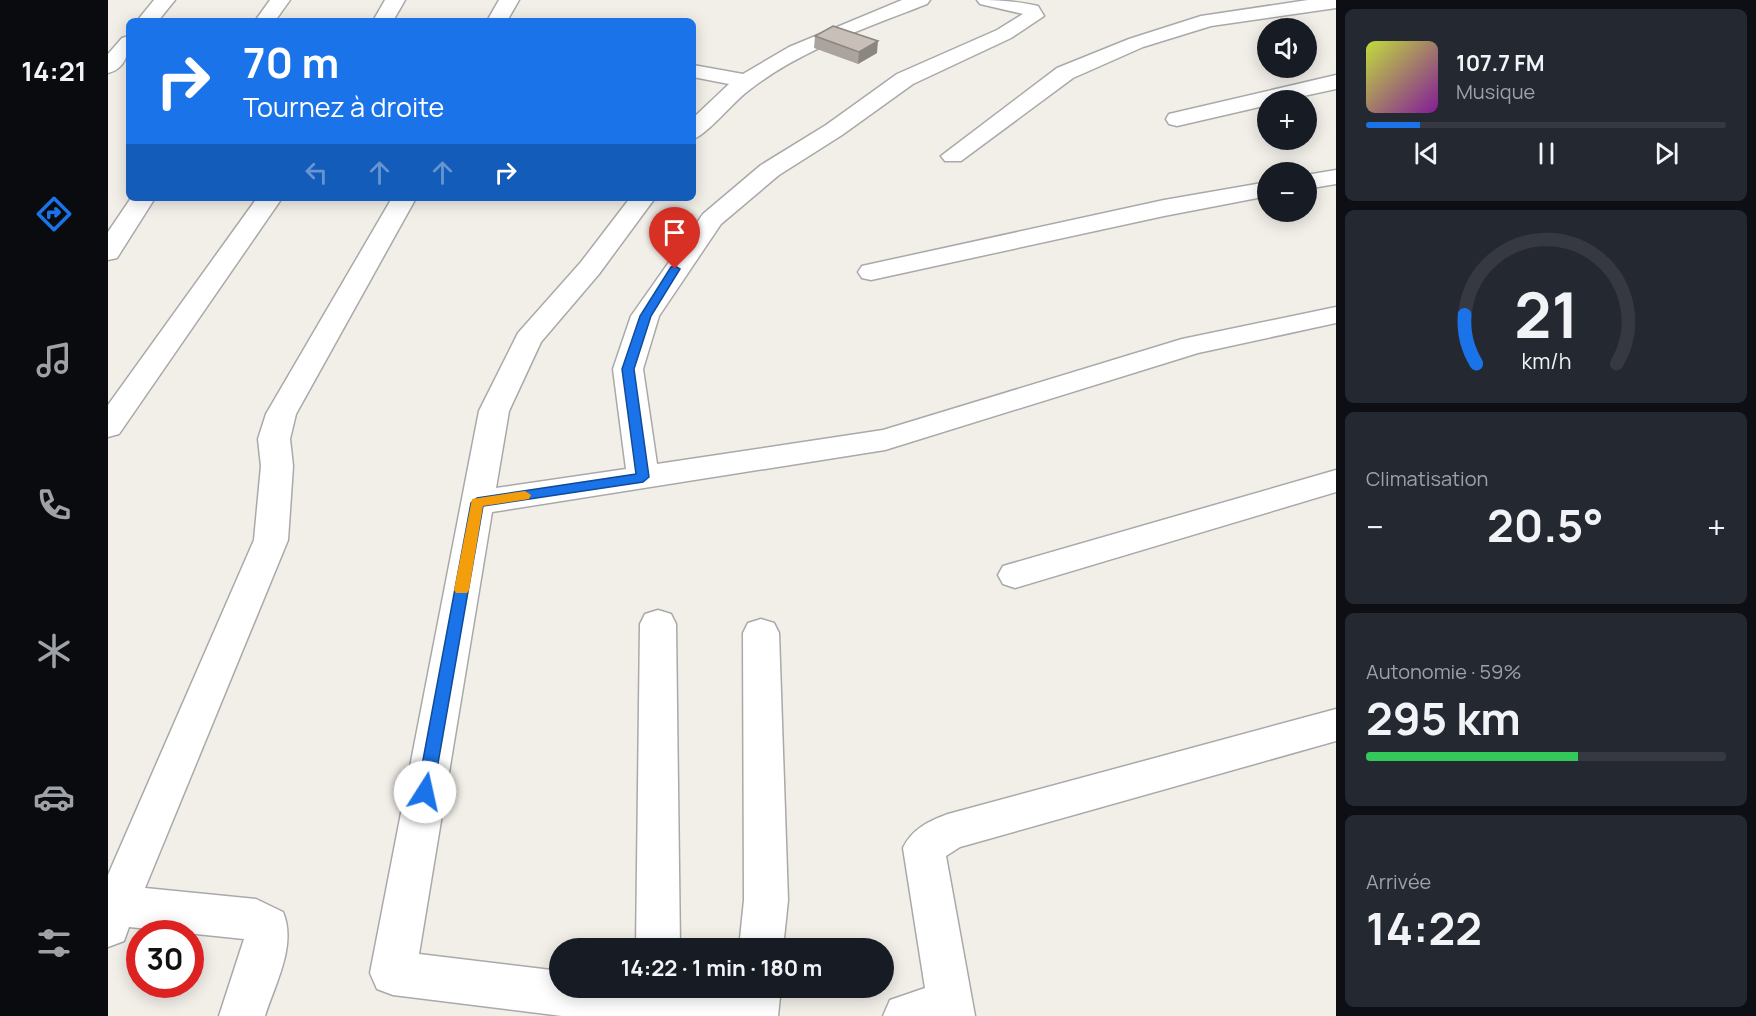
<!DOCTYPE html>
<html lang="fr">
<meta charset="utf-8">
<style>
body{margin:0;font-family:Manrope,sans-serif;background:#242831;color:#f1f3f6;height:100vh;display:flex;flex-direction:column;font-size:22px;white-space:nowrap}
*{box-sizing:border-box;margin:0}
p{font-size:20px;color:#9ea1a6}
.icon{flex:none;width:33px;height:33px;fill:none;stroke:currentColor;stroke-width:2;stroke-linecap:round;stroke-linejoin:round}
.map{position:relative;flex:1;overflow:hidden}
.sheet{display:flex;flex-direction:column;gap:9px;padding:9px;background:#0d0f14;width:420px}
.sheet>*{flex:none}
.banner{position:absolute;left:18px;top:18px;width:570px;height:183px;border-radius:9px;box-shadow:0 3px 15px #0003;background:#1a73e8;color:#fff;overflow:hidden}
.tools{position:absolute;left:1149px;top:18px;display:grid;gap:12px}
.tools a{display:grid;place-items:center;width:60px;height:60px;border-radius:50%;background:#171b24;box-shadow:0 3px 15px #0003;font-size:30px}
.speed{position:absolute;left:18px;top:920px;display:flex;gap:12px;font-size:30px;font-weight:700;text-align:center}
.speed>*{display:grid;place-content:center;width:78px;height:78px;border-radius:50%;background:#171b24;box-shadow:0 3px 15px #0003;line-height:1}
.speed .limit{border:9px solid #d22;background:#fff;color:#111}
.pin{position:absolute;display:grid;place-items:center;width:51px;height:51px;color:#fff;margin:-62px -26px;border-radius:50% 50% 50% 0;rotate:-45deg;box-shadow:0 0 6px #0007}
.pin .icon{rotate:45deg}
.me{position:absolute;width:66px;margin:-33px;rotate:10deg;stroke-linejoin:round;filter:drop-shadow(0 0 4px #0008)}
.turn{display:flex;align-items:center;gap:21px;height:126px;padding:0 18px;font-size:27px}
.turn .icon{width:78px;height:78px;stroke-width:2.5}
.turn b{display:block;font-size:42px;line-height:51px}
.lanes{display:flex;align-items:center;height:57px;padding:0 18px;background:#0003;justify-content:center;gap:30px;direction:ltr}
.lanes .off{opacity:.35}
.big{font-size:45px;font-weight:700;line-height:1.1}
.sheet .card{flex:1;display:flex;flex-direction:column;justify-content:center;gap:9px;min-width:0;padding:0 21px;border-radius:9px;background:#242831}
.sheet .dial{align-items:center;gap:0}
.dial svg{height:156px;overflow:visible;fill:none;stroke:#363941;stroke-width:7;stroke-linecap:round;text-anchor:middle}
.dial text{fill:#f1f3f6;stroke:none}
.song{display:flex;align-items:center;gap:18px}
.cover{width:72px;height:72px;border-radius:9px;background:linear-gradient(135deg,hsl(70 70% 55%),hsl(290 70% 35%))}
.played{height:6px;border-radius:3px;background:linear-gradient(90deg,#1a73e8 15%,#363941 15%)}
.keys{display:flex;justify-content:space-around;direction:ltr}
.heat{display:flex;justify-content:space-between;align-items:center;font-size:33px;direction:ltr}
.charge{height:9px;border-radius:4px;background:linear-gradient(90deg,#34c759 59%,#363941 0)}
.trip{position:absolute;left:441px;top:938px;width:345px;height:60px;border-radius:30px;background:#171b24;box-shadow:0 3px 15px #0003;font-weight:700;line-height:60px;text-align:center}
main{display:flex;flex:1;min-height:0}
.dock{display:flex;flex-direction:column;width:108px;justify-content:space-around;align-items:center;background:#090b0e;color:#9ea1a6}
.dock .icon{width:42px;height:42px}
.dock .selected{color:#1a73e8}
.dock b{font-size:27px;color:#f1f3f6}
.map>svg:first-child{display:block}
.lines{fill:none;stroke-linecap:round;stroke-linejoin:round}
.minor-casing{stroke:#a9a9a9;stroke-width:3}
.minor{fill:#fff;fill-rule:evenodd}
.wall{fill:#aba49e}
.shaded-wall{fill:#8b8681}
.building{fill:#c7bfb8;stroke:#8b8681;stroke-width:1.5}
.route{fill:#1a73e8;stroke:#114b97;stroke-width:1.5}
.slow{fill:#f59e0b}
</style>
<main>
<nav class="dock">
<b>14:21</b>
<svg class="icon selected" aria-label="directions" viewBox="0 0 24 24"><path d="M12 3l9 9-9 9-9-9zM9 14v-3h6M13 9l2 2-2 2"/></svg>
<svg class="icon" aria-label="music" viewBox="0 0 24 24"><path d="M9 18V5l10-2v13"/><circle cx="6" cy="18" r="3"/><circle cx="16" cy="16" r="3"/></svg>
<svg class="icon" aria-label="phone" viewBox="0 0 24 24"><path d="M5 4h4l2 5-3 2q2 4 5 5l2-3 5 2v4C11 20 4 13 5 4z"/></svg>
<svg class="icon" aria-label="climate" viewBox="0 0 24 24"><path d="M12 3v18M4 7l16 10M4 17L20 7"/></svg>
<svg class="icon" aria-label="car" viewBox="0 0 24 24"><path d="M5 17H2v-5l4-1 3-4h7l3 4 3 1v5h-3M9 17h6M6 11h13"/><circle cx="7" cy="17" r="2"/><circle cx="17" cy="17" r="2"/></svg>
<svg class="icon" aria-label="filters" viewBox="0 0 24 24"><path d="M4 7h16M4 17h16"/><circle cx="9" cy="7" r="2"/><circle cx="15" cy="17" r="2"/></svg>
</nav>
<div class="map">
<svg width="1228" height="1016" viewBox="0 0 1228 1016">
<rect width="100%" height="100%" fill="#f2efe9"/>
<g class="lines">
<g class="minor-casing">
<path id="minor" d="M46 0H67L50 21H29Z
M162 0H182L167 21H147Z
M277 0H297L285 21H265Z
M391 0H411L399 21H379Z
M794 0H822L819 4C758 28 692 50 640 91 625 102 599 135 585 139V118L621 84 585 77V65L635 74 681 47Z
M869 0C891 0 909 1 930 6L936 16 903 38 805 84 734 135 671 175 613 224 551 316 535 369 549 464 775 430 1074 339 1228 307V323L1090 353 777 450 384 512 311 954 452 971V987H588L627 992V987H673L670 1016H454L285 995 269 989 262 973 371 411 410 333 473 262 522 198H547L491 274 433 342 401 411 388 488 518 469 505 369 523 316 595 214 653 165 718 125 789 74 889 30 915 14 872 4Z
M1200 0H1228V8L1103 26 1035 47 965 78 853 161H837L833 156 949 68 1021 39 1093 16Z
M21 36C21 52 18 69 0 73V54L14 38Z
M1228 75V89L1177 100H1160V105L1069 126 1061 124 1058 119 1061 114Z
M1228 170V184L1198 189V175Z
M1160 182V196L1056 216 763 280 754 278 750 272 754 266 763 264 1056 200Z
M23 198H47L9 258 0 260V232Z
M149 198H174L11 434 0 437V405Z
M284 198H308L188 414 182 439 185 466 180 540 37 888 148 899 175 912C189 945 167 984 157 1016H111L136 939 21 927 16 941 0 947V875L146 540 153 466 150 439 158 414Z
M1228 470V492L907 588 895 584 890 575 895 566Z
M550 610 563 614 568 624 572 948H528L532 624 537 614Z
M653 619 666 623 671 633 680 900 675 948H631L636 900 635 633 640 623Z
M1228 709V741L852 847 838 856 867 1016H775L782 1000 817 988 795 848C804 829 821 821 840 814Z"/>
</g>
<use href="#minor" class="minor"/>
</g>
<path class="wall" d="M707 36 769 53 750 64 706 48Z"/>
<path class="shaded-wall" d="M770 41 769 53 750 64 751 52Z"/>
<path class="building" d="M725 26 770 41 751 52 707 36Z"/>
<path class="route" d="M567 266 572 269 543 316 526 369 541 477 535 482 375 506 325 792 323 797 317 799 311 797 309 792 363 503 369 498 528 474 514 369 532 316 563 267Z"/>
<path class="slow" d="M417 491 423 495 421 499 375 506 361 590 359 593H348L346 590 364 499Z"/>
</svg>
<div class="tools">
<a><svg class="icon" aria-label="sound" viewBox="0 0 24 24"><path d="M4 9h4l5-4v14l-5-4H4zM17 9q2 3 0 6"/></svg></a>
<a>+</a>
<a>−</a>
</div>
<div class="speed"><div class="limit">30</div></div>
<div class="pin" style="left:567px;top:269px;background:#d93025"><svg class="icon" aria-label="arrive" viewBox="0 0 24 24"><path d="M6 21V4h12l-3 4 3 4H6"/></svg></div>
<svg class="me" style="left:317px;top:792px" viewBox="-20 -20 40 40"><circle r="19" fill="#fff"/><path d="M0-13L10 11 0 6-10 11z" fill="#1a73e8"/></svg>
<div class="trip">14:22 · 1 min · 180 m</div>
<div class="banner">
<div class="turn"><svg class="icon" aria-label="right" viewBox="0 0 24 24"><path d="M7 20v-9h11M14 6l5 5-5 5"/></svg><div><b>70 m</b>Tournez à droite</div></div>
<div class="lanes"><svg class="icon off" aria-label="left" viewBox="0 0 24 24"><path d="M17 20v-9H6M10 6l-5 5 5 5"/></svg><svg class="icon off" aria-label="ahead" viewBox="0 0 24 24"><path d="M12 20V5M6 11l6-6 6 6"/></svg><svg class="icon off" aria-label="ahead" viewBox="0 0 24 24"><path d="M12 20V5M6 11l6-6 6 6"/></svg><svg class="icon" aria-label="right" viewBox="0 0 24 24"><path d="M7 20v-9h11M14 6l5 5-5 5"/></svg></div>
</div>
</div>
<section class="sheet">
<div class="card">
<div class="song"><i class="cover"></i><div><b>107.7 FM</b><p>Musique</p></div></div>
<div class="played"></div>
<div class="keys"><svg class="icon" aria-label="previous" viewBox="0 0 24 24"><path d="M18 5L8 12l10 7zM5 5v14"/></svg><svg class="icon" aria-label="pause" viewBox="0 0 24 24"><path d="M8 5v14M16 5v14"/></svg><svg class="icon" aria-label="next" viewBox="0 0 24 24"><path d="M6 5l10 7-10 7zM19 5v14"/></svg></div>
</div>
<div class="card dial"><svg viewBox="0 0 100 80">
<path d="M14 69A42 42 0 1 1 86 69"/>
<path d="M14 69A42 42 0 0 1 8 44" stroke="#1a73e8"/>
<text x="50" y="56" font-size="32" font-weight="700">21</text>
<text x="50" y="72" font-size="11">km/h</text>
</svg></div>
<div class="card"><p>Climatisation</p>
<div class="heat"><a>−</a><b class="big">20.5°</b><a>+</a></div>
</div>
<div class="card"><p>Autonomie · 59%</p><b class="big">295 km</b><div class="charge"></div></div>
<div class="card"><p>Arrivée</p><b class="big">14:22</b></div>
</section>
</main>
